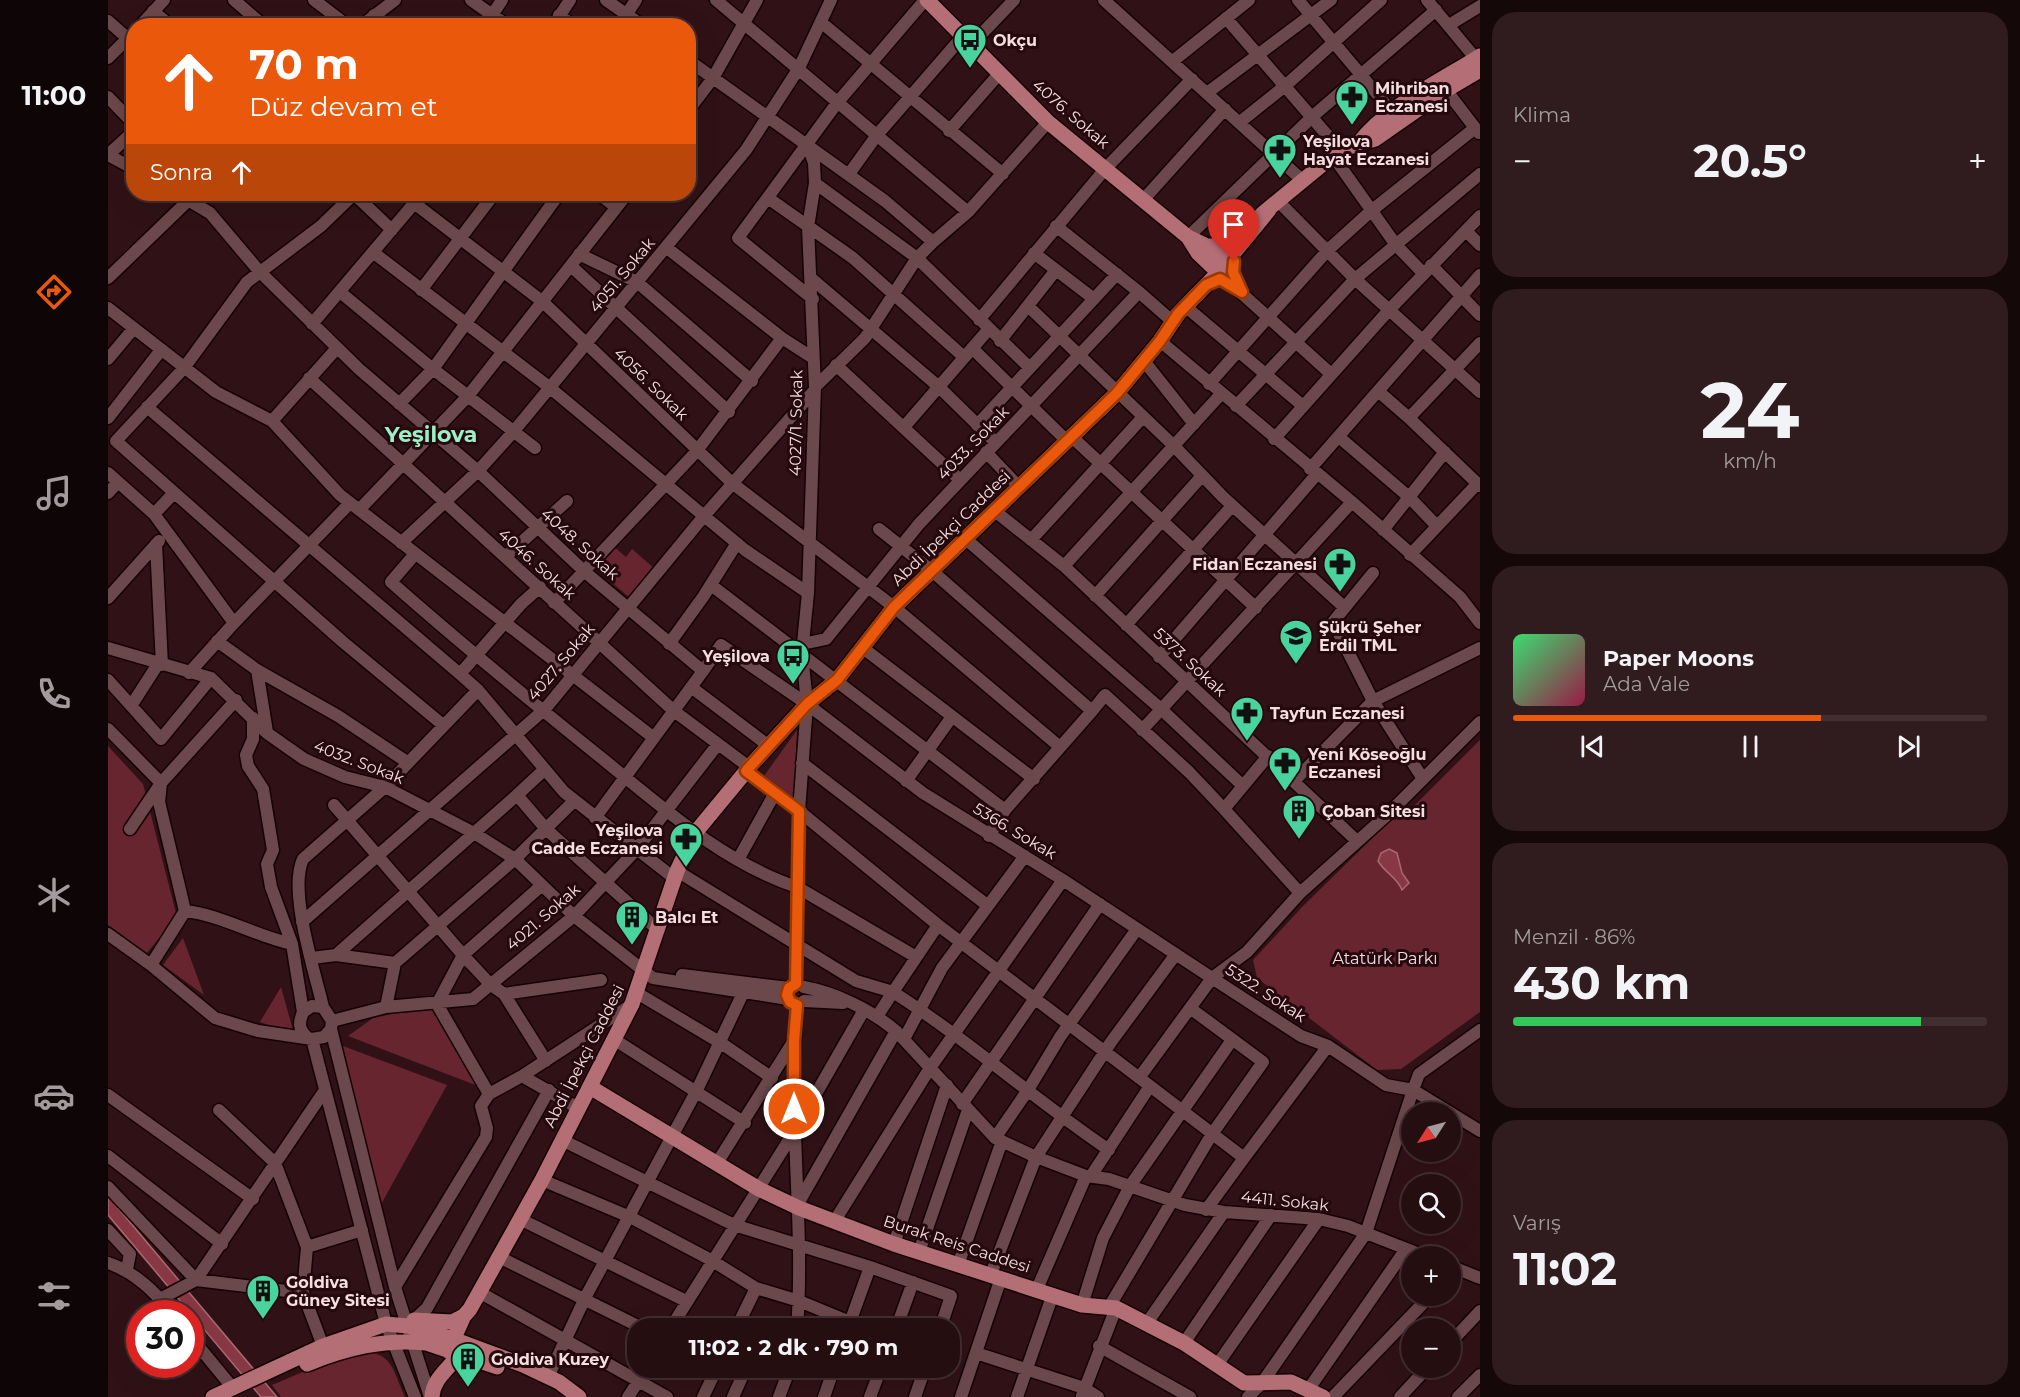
<!DOCTYPE html>
<html lang="tr">
<meta charset="utf-8">
<style>
body{margin:0;font-family:Montserrat,sans-serif;background:#301c1e;color:#f1f3f6;height:100vh;display:flex;flex-direction:column;font-size:22px;white-space:nowrap}
*{box-sizing:border-box;margin:0}
p{font-size:20px;color:#a39c9f}
.icon{flex:none;width:33px;height:33px;fill:none;stroke:currentColor;stroke-width:2;stroke-linecap:round;stroke-linejoin:round}
.map{position:relative;flex:1;overflow:hidden}
.panel{display:flex;flex-direction:column;gap:12px;padding:12px;background:#140809;width:540px}
.panel>*{flex:none}
.top-card{position:absolute;left:18px;top:18px;width:570px;height:183px;border-radius:24px;box-shadow:0 6px 24px #0002,0 0 0 2px #412e30;background:#ea580c;color:#fff;overflow:hidden}
.needle{width:39px;rotate:234deg}
.buttons{position:absolute;left:1293px;top:1102px;display:grid;gap:12px}
.buttons a{display:grid;place-items:center;width:60px;height:60px;border-radius:50%;background:#240e10;box-shadow:0 6px 24px #0002,0 0 0 2px #412e30;font-size:30px}
.speed{position:absolute;left:18px;top:1300px;display:flex;gap:12px;font-size:30px;font-weight:700;text-align:center}
.speed>*{display:grid;place-content:center;width:78px;height:78px;border-radius:50%;background:#240e10;box-shadow:0 6px 24px #0002,0 0 0 2px #412e30;line-height:1}
.speed .limit{border:9px solid #d22;background:#fff;color:#111}
.pin{position:absolute;display:grid;place-items:center;width:51px;height:51px;color:#fff;margin:-62px -26px;border-radius:50% 50% 50% 0;rotate:-45deg;box-shadow:0 0 6px #0007}
.pin .icon{rotate:45deg}
.me{position:absolute;width:66px;margin:-33px;rotate:0deg;stroke-linejoin:round;filter:drop-shadow(0 0 4px #0008)}
.turn{display:flex;align-items:center;gap:21px;height:126px;padding:0 24px;font-size:27px}
.turn .icon{width:78px;height:78px;stroke-width:2.5}
.turn b{display:block;font-size:42px;line-height:51px}
.then{display:flex;align-items:center;height:57px;padding:0 24px;background:#0003;gap:12px;font-size:22px}
.big{font-size:45px;font-weight:700;line-height:1.1}
.panel .tile{flex:1;display:flex;flex-direction:column;justify-content:center;gap:9px;min-width:0;padding:0 21px;border-radius:24px;background:#301c1e}
.panel .dial{align-items:center;gap:0}
.dial b{font-size:78px;line-height:1}
.song{display:flex;align-items:center;gap:18px}
.cover{width:72px;height:72px;border-radius:9px;background:linear-gradient(135deg,hsl(140 70% 55%),hsl(340 70% 35%))}
.played{height:6px;border-radius:3px;background:linear-gradient(90deg,#ea580c 65%,#412e30 65%)}
.keys{display:flex;justify-content:space-around;direction:ltr}
.heat{display:flex;justify-content:space-between;align-items:center;font-size:33px;direction:ltr}
.charge{height:9px;border-radius:4px;background:linear-gradient(90deg,#34c759 86%,#412e30 0)}
.trip{position:absolute;left:519px;top:1318px;width:333px;height:60px;border-radius:24px;background:#240e10;box-shadow:0 6px 24px #0002,0 0 0 2px #412e30;font-weight:700;line-height:60px;text-align:center}
main{display:flex;flex:1;min-height:0}
.tab-bar{display:flex;flex-direction:column;width:108px;justify-content:space-around;align-items:center;background:#0e0606;color:#a39c9f}
.tab-bar .icon{width:42px;height:42px}
.tab-bar .active{color:#ea580c}
.tab-bar b{font-size:27px;color:#f1f3f6}
.map>svg:first-child{display:block}
.green{fill:#67252f}
.water{fill:#883844;stroke:#a86a72;stroke-width:1.5}
.lines{fill:none;stroke-linecap:round;stroke-linejoin:round}
.minor-casing{stroke:#160103;stroke-width:15}
.major-casing{stroke:#160103;stroke-width:18}
.minor{stroke:#6b484b;stroke-width:12}
.major{stroke:#b46e76;stroke-width:15}
.route-casing{stroke:#983908;stroke-width:15}
.route{stroke:#ea580c;stroke-width:10}
.labels{text-anchor:middle;dominant-baseline:central;stroke-width:6;stroke-linejoin:round;paint-order:stroke}
.poi-label{font-size:16px;font-weight:bold;fill:#f4dedf;stroke:#25090d;text-anchor:start}
.street-label{font-size:16px;fill:#f4dedf;stroke:#25090d}
.park-label{font-size:16px;fill:#f6dddf;stroke:#25090d}
.district-label{font-size:22px;font-weight:bold;fill:#9cf0c8;stroke:#25090d}
</style>
<main>
<nav class="tab-bar">
<b>11:00</b>
<svg class="icon active" aria-label="directions" viewBox="0 0 24 24"><path d="M12 3l9 9-9 9-9-9zM9 14v-3h6M13 9l2 2-2 2"/></svg>
<svg class="icon" aria-label="music" viewBox="0 0 24 24"><path d="M9 18V5l10-2v13"/><circle cx="6" cy="18" r="3"/><circle cx="16" cy="16" r="3"/></svg>
<svg class="icon" aria-label="phone" viewBox="0 0 24 24"><path d="M5 4h4l2 5-3 2q2 4 5 5l2-3 5 2v4C11 20 4 13 5 4z"/></svg>
<svg class="icon" aria-label="climate" viewBox="0 0 24 24"><path d="M12 3v18M4 7l16 10M4 17L20 7"/></svg>
<svg class="icon" aria-label="car" viewBox="0 0 24 24"><path d="M5 17H2v-5l4-1 3-4h7l3 4 3 1v5h-3M9 17h6M6 11h13"/><circle cx="7" cy="17" r="2"/><circle cx="17" cy="17" r="2"/></svg>
<svg class="icon" aria-label="filters" viewBox="0 0 24 24"><path d="M4 7h16M4 17h16"/><circle cx="9" cy="7" r="2"/><circle cx="15" cy="17" r="2"/></svg>
</nav>
<div class="map">
<svg width="1372" height="1397" viewBox="0 0 1372 1397">
<rect width="100%" height="100%" fill="#301216"/>
<path class="green" d="M506 547 518 557 524 549 547 569 522 598 488 569Z
M689 730 686 802 656 776Z
M1372 740V1012L1293 1069 1269 1070 1149 978 1145 960 1195 906 1287 816 1302 810Z
M0 746 35 784 69 917 38 954 0 925Z
M75 938 96 995 55 965Z
M173 987 186 1034 152 1022Z
M329 1004 370 1086 240 1036 265 1018Z
M235 1046 339 1085 271 1208Z
M244 1351C285 1352 282 1363 297 1397H173L164 1385Z"/>
<path class="water" d="M1281 849 1289 853 1294 873 1301 883 1294 890C1289 877 1277 873 1270 861L1273 853Z
M0 1196 169 1397H153L0 1215Z"/>
<g class="lines">
<g class="minor-casing">
<path id="minor" d="M126 0 156 26
M206 0 240 26
M363 0 400 26
M498 0 535 26
M608 0 860 212
M996 0 1194 180
M1190 0 1285 113
M1319 0 1368 59
M45 11 63 26
M266 15 280 26
M451 15 466 26
M1118 18 1232 150
M0 21 25 43
M714 23 895 174
M1341 25 1372 6
M32 26 56 0
M253 26 287 0
M377 26 394 0
M445 26 462 0
M511 26 528 0
M864 44 906 0
M0 58 26 32
M580 60 777 201 825 242
M1065 61 1141 0
M1338 90 1371 133
M1099 93 1223 0
M0 97 26 124
M580 111 605 78 649 0
M1132 122 1177 86 1273 0
M841 131 891 74
M700 145 706 163 707 183 700 227 707 387 700 593 694 653 699 704 691 811 830 925 1042 1086
M0 155 26 131
M0 155 26 169
M1225 156 1288 245 1316 274
M741 174 769 135 855 36
M707 183 809 258 922 368
M70 194 102 213 151 271 251 369 370 471 477 572 595 671 613 645 699 704 815 793 955 880 1104 978 1031 1078
M246 194 213 226 139 282 76 368 8 441 235 642 335 725
M246 194 284 230
M491 194 508 207
M660 198 745 258 856 357
M1036 199 1117 109
M1170 201 1247 279 1372 392
M306 203 435 302 624 483 786 607 952 747
M948 226 1031 292
M1358 231 1372 245
M1080 237 1205 116 1328 10
M559 248 674 338 705 358
M266 253 441 387 637 550 700 593
M926 253 986 299
M471 254 529 282 644 381
M1118 262 1134 292
M1323 265 1372 315
M463 266 621 412
M1110 272 1223 374
M0 278 87 194
M704 279 830 386 887 442
M313 290 386 194
M232 292 325 369 427 448
M705 299 630 238 729 103 817 0
M920 306 1066 446 1115 497 1236 607
M1077 306 1195 406
M0 308 108 392 164 421 232 495 546 738
M871 320 998 168 1084 79
M204 324 314 194
M892 341 948 270
M1052 341 1244 502 1352 597 1372 623
M1372 343 1301 418 1372 486
M864 348 959 441
M0 359 26 328
M1036 361 1086 424
M728 365 852 480
M201 378 566 711 641 767
M1101 384 1220 250 1263 211 1367 128
M707 387 757 338 809 258 825 242 860 212 940 122
M291 404 325 369 451 194
M1128 406 1247 279 1372 174
M39 407 352 674 370 690 456 792 566 878
M0 418 53 350
M1301 418 1270 391 1372 275
M164 421 229 348
M869 425 1009 274
M796 427 880 330
M964 437 1148 608
M1231 437 1301 497 1329 526
M1166 439 1281 310 1372 216
M878 452 912 488
M1202 469 1270 391
M0 473 46 514 126 623
M0 493 10 482
M251 510 360 396 519 194
M888 512 956 566 1249 841
M46 514 66 493
M771 529 824 571 984 711 997 695 1081 772 1116 809 1160 756
M1275 530 1337 452
M859 540 1053 709 1135 786
M923 540 1035 417
M293 543 370 471 406 431 638 150 691 68 723 0
M48 544 54 665
M307 554 283 582C353 644 424 702 496 760 555 808 616 863 689 887L808 957
M1302 555 1370 483
M397 557 459 501
M956 566 1113 394
M1265 573 1225 622 1265 701 1315 779
M603 585 897 810
M987 596 1093 477
M0 598 51 541
M446 603 588 452 674 338
M1018 625 1124 506
M109 641 149 670 230 716 299 762
M561 644 595 597 629 543
M694 644 718 639 811 524 1031 292 1064 321
M0 648 103 678 159 733 196 759 237 777 277 787 366 833 407 859 466 916 545 978 680 999
M755 648 926 779
M1051 657 1209 474
M149 670 159 732
M81 673 126 623 242 503
M352 674 413 604 432 587
M0 680 53 739 103 678
M583 687 661 746
M23 706 50 664
M145 718V739L138 755 140 766 155 789 165 850 159 864 163 887 184 944 195 1012C191 1022 190 1029 199 1037
M1372 722 1280 814 1192 893 1139 952 1104 978 1193 1036 1220 1046 1278 1085 1305 1090 1311 1074 1372 1030
M0 729 53 783 51 802 77 911
M1034 730 1244 502
M694 763 879 905
M436 770 409 795 438 829 549 929
M638 771 691 811 688 984
M798 781 843 718
M1186 781 1265 701 1372 648
M226 805 355 955 382 984 396 994 438 1061
M1116 809 1192 893
M487 818 595 671
M22 829 53 783 128 700
M881 836 897 810 984 711
M631 858 667 793
M569 871 748 981 785 992 770 1015
M433 886 355 955 329 1004 381 1094 414 1076 523 1005
M194 922 437 709 596 516 705 392
M830 925 785 992C860 1040 927 1100 1001 1150
M0 934 43 965 107 1018 150 1031 204 1039 216 1037 223 1029
M228 955 287 963
M204 958 228 955 409 795
M43 965 77 911C114 915 147 936 184 944
M574 975 681 988
M696 987C728 993 763 1010 788 1031L887 1138 928 1157 978 1176 1001 1179 1077 1205 1116 1212 1211 1219 1240 1226 1319 1257
M529 993 613 1043 664 1078
M396 994 493 980
M696 1001 735 1003
M215 1007C207 972 180 891 195 859L277 787 370 690
M278 1007 287 963 407 859 466 801
M195 1012 204 1006 215 1007 224 1021 223 1029 287 1287 322 1397
M224 1021 278 1007 365 999 466 916 528 850 610 744
M204 1039 278 1324 307 1397
M796 1039 834 968 917 856
M507 1040 637 1123
M414 1076 470 1108
M0 1095 145 1199
M854 1104 992 904
M111 1110 167 1163 199 1247 195 1293 215 1346
M887 1138 920 1090 952 1037 1029 929
M454 1140 626 1225 762 1267 843 1296 832 1329
M0 1156 114 1244
M1136 1158 1220 1046
M609 1163 685 1042
M983 1176 1042 1086 1136 1158 1098 1210
M434 1180 522 1217 603 1260 648 1288 691 1301 742 1322
M0 1187 88 1280 195 1293
M691 1202 788 1031
M412 1219 578 1301
M726 1222 822 1068 955 880
M0 1230 22 1254 19 1269
M786 1244 839 1085
M199 1247 254 1230
M811 1252 860 1110
M391 1257 536 1329
M0 1263C27 1272 47 1292 65 1314
M850 1265 894 1141
M1342 1266 1372 1278
M883 1274 928 1157 1003 1042 1068 954
M287 1287 378 1137 379 1128 373 1106 381 1094
M929 1289 978 1176
M371 1292 559 1397
M52 1299 88 1280 217 1090
M974 1305 995 1238 1022 1186 1124 1040
M1001 1307 1104 1134 1155 1062 1082 1008
M303 1323 319 1308 441 1090
M1039 1323 1116 1212
M740 1328 762 1267
M562 1329 686 1132 756 1010
M628 1329 648 1288
M689 1329C697 1221 679 1113 689 1005
M788 1329 805 1282
M82 1336 124 1387
M1076 1343 1163 1215
M1342 1343 1372 1311
M991 1346 1082 1397
M868 1353 976 1388 990 1397
M1109 1365 1211 1219
M441 1375 477 1298 589 1090 635 993
M1200 1390 1298 1249
M974 1396 1008 1308
M520 1397 539 1368
M595 1397 609 1368
M625 1397 638 1368
M671 1397 682 1368
M716 1397 726 1368
M762 1397 773 1368
M807 1397 817 1368
M853 1397 893 1278
M909 1397 945 1294
M1140 1397 1154 1383 1258 1233 1305 1090 1372 1131
M1225 1397 1322 1296
M1292 1397 1319 1368
M1350 1397 1372 1375"/>
</g>
<g class="major-casing">
<path id="major" d="M819 0 940 122 1080 237 1090 253 1110 272
M1251 143C1278 107 1334 80 1372 56
M1154 214 1232 150 1267 139 1333 93 1372 70
M1080 237 1099 246 1118 262
M1099 246H1109L1127 238
M482 1087 651 1189 691 1208 786 1244 974 1305 1008 1308 1076 1343 1136 1383 1183 1382 1215 1397
M306 1320 344 1322 356 1316
M340 1351 356 1316 362 1309 434 1180 524 1004 569 871 587 833 644 764 699 704 729 680 786 607 1009 393 1052 341 1070 314 1106 277 1161 210
M199 1364C238 1348 275 1339 318 1343L389 1367
M105 1397 215 1346 278 1324 300 1326 345 1339 415 1365 451 1382 471 1397
M324 1397C325 1375 347 1366 355 1347"/>
</g>
<use href="#minor" class="minor"/>
<use href="#major" class="major"/>
</g>
<g class="lines">
<g class="route-casing">
<path id="route" d="M686 1109V1041L689 1005 682 1002 679 995 681 988 688 984 691 811 638 771 699 704 729 680 786 607 1009 393 1052 341 1070 314 1098 285 1112 279 1134 292 1125 272 1126 261"/>
</g>
<use href="#route" class="route"/>
</g>
<defs>
<g id="bus-pin" transform="scale(1.725)"><path d="M0 17L-7.5 6A9.5 9.5 0 1 1 7.5 6Z" fill="#49d49d" stroke="#25090d"/><path d="M-5-6H5V4H4V6H2V4H-2V6H-4V4H-5ZM-3.5-4V0h7V-4ZM-3.5 1.2v1.5H-2V1.2ZM2 1.2v1.5H3.5V1.2Z" fill="#111"/></g>
<g id="pharmacy-pin" transform="scale(1.725)"><path d="M0 17L-7.5 6A9.5 9.5 0 1 1 7.5 6Z" fill="#49d49d" stroke="#25090d"/><path d="M-2-6h4v4h4v4h-4v4h-4v-4h-4v-4h4Z" fill="#111"/></g>
<g id="school-pin" transform="scale(1.725)"><path d="M0 17L-7.5 6A9.5 9.5 0 1 1 7.5 6Z" fill="#49d49d" stroke="#25090d"/><path d="M0-5L7-2L0 1L-7-2ZM-4 1L0 2.5L4 1V4Q0 6-4 4Z" fill="#111"/></g>
<g id="building-pin" transform="scale(1.725)"><path d="M0 17L-7.5 6A9.5 9.5 0 1 1 7.5 6Z" fill="#49d49d" stroke="#25090d"/><path d="M-4-6H4V6H1V3H-1V6H-4ZM-2.5-4.3h1.7v1.8h-1.7ZM.8-4.3h1.7v1.8H.8ZM-2.5-1h1.7V.8h-1.7ZM.8-1h1.7V.8H.8Z" fill="#111"/></g>
</defs>
<g fill-rule="evenodd">
<use href="#bus-pin" x="862" y="40"/>
<use href="#pharmacy-pin" x="1244" y="97"/>
<use href="#pharmacy-pin" x="1172" y="150"/>
<use href="#pharmacy-pin" x="1232" y="564"/>
<use href="#school-pin" x="1188" y="636"/>
<use href="#bus-pin" x="685" y="656"/>
<use href="#pharmacy-pin" x="1139" y="713"/>
<use href="#pharmacy-pin" x="1177" y="763"/>
<use href="#building-pin" x="1191" y="811"/>
<use href="#pharmacy-pin" x="578" y="839"/>
<use href="#building-pin" x="524" y="917"/>
<use href="#building-pin" x="155" y="1291"/>
<use href="#building-pin" x="360" y="1359"/>
</g>
<g class="labels">
<g class="poi-label">
<text x="885" y="40">Okçu</text>
<text x="1267" y="88">Mihriban<tspan x="1267" dy="18">Eczanesi</tspan></text>
<text x="1195" y="141">Yeşilova<tspan x="1195" dy="18">Hayat Eczanesi</tspan></text>
<text x="1209" y="564" text-anchor="end">Fidan Eczanesi</text>
<text x="1211" y="627">Şükrü Şeher<tspan x="1211" dy="18">Erdil TML</tspan></text>
<text x="662" y="656" text-anchor="end">Yeşilova</text>
<text x="1162" y="713">Tayfun Eczanesi</text>
<text x="1200" y="754">Yeni Köseoğlu<tspan x="1200" dy="18">Eczanesi</tspan></text>
<text x="1214" y="811">Çoban Sitesi</text>
<text x="555" y="830" text-anchor="end">Yeşilova<tspan x="555" dy="18">Cadde Eczanesi</tspan></text>
<text x="547" y="917">Balcı Et</text>
<text x="178" y="1282">Goldiva<tspan x="178" dy="18">Güney Sitesi</tspan></text>
<text x="383" y="1359">Goldiva Kuzey</text>
</g>
<g class="street-label">
<text transform="translate(963 114) rotate(41)">4076. Sokak</text>
<text transform="translate(514 275) rotate(-50)">4051. Sokak</text>
<text transform="translate(543 384) rotate(44)">4056. Sokak</text>
<text transform="translate(688 423) rotate(-89)">4027/1. Sokak</text>
<text transform="translate(865 443) rotate(-46)">4033. Sokak</text>
<text transform="translate(843 528) rotate(-44)">Abdi İpekçi Caddesi</text>
<text transform="translate(472 544) rotate(42)">4048. Sokak</text>
<text transform="translate(429 564) rotate(42)">4046. Sokak</text>
<text transform="translate(453 662) rotate(-50)">4027. Sokak</text>
<text transform="translate(1082 662) rotate(43)">5373. Sokak</text>
<text transform="translate(251 762) rotate(21)">4032. Sokak</text>
<text transform="translate(907 831) rotate(31)">5366. Sokak</text>
<text transform="translate(435 917) rotate(-41)">4021. Sokak</text>
<text transform="translate(1158 993) rotate(33)">5322. Sokak</text>
<text transform="translate(476 1056) rotate(-63)">Abdi İpekçi Caddesi</text>
<text transform="translate(1177 1201) rotate(6)">4411. Sokak</text>
<text transform="translate(849 1244) rotate(18)">Burak Reis Caddesi</text>
</g>
<g class="park-label">
<text x="1277" y="958">Atatürk Parkı</text>
</g>
<g class="district-label">
<text x="323" y="434">Yeşilova</text>
</g>
</g>
</svg>
<div class="buttons">
<a><svg class="needle" viewBox="-14 -14 28 28"><path d="M0-13l5 13h-10z" fill="#e53935"/><path d="M0 13l5-13h-10z" fill="#a39c9f"/></svg></a>
<a><svg class="icon" aria-label="search" viewBox="0 0 24 24"><circle cx="10" cy="10" r="6"/><path d="M15 15l6 6"/></svg></a>
<a>+</a>
<a>−</a>
</div>
<div class="speed"><div class="limit">30</div></div>
<div class="pin" style="left:1126px;top:261px;background:#d93025"><svg class="icon" aria-label="arrive" viewBox="0 0 24 24"><path d="M6 21V4h12l-3 4 3 4H6"/></svg></div>
<svg class="me" style="left:686px;top:1109px" viewBox="-20 -20 40 40"><circle r="17" fill="#ea580c" stroke="#fff" stroke-width="3"/><path d="M0-11L8 9 0 5-8 9z" fill="#fff"/></svg>
<div class="trip">11:02 · 2 dk · 790 m</div>
<div class="top-card">
<div class="turn"><svg class="icon" aria-label="ahead" viewBox="0 0 24 24"><path d="M12 20V5M6 11l6-6 6 6"/></svg><div><b>70 m</b>Düz devam et</div></div>
<div class="then">Sonra<svg class="icon" aria-label="ahead" viewBox="0 0 24 24"><path d="M12 20V5M6 11l6-6 6 6"/></svg></div>
</div>
</div>
<section class="panel">
<div class="tile"><p>Klima</p>
<div class="heat"><a>−</a><b class="big">20.5°</b><a>+</a></div>
</div>
<div class="tile dial"><b>24</b><p>km/h</p></div>
<div class="tile">
<div class="song"><i class="cover"></i><div><b>Paper Moons</b><p>Ada Vale</p></div></div>
<div class="played"></div>
<div class="keys"><svg class="icon" aria-label="previous" viewBox="0 0 24 24"><path d="M18 5L8 12l10 7zM5 5v14"/></svg><svg class="icon" aria-label="pause" viewBox="0 0 24 24"><path d="M8 5v14M16 5v14"/></svg><svg class="icon" aria-label="next" viewBox="0 0 24 24"><path d="M6 5l10 7-10 7zM19 5v14"/></svg></div>
</div>
<div class="tile"><p>Menzil · 86%</p><b class="big">430 km</b><div class="charge"></div></div>
<div class="tile"><p>Varış</p><b class="big">11:02</b></div>
</section>
</main>
